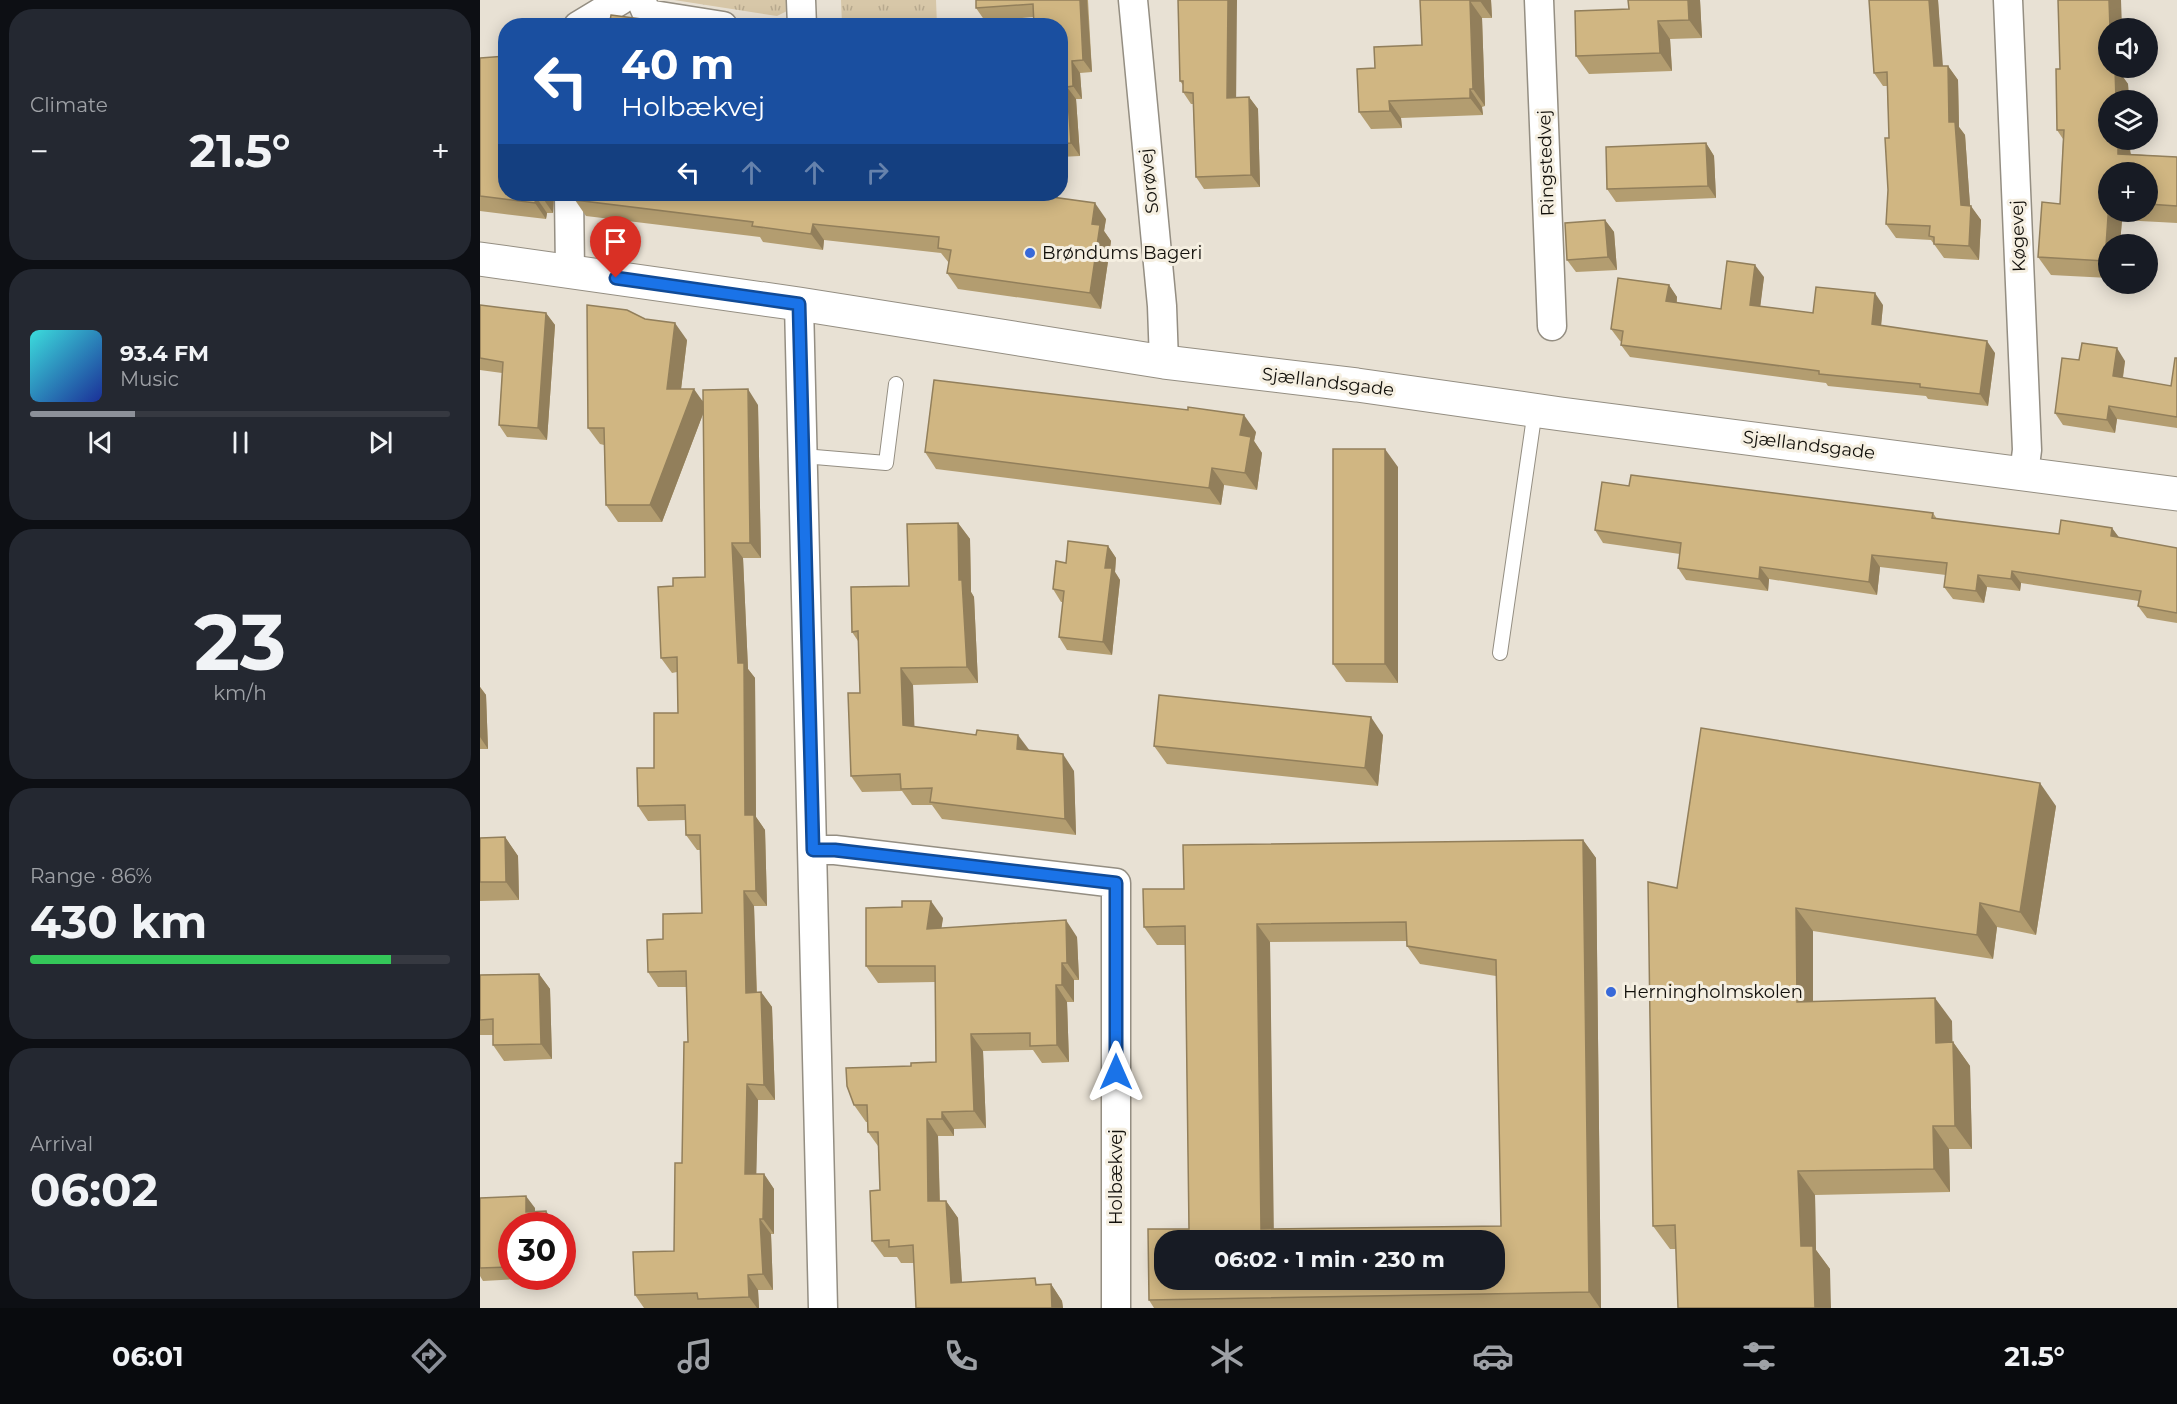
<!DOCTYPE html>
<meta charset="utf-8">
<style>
body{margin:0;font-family:Montserrat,sans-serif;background:#242831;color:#f1f3f6;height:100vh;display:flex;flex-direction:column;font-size:22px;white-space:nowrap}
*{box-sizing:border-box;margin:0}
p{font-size:20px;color:#9ea1a6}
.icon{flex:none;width:33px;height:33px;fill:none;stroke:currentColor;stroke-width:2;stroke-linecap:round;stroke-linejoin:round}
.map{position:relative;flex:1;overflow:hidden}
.side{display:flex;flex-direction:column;gap:9px;padding:9px;background:#0d0f14;width:480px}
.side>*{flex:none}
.top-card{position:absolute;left:18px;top:18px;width:570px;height:183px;border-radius:24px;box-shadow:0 3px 15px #0003;background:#1a4fa0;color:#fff;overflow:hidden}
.fabs{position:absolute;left:1618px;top:18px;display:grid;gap:12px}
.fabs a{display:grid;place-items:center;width:60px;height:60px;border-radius:50%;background:#171b24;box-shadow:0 3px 15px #0003;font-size:30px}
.speed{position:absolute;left:18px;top:1212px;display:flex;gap:12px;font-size:30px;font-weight:700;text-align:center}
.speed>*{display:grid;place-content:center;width:78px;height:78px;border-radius:50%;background:#171b24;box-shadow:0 3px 15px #0003;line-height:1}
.speed .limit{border:9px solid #d22;background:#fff;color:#111}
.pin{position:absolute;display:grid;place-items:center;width:51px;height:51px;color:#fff;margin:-62px -26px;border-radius:50% 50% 50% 0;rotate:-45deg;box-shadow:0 0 6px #0007}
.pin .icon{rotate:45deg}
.me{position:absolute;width:66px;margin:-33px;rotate:0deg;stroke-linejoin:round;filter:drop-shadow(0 0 4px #0008)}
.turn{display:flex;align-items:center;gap:21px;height:126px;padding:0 24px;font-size:27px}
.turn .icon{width:78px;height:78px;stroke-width:2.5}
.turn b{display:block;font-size:42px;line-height:51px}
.lanes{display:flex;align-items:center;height:57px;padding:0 24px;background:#0003;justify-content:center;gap:30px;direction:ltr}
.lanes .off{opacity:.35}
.big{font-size:45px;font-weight:700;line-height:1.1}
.side .widget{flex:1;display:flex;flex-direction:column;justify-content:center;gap:9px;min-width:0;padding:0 21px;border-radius:24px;background:#242831}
.side .dial{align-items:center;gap:0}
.dial b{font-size:78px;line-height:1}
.song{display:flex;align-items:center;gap:18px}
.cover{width:72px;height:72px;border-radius:9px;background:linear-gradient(135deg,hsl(180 70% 55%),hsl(230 70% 35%))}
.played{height:6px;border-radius:3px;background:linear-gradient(90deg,#8c9099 25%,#363941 25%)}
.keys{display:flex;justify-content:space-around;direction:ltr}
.heat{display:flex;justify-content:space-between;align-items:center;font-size:33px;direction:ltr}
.charge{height:9px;border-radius:4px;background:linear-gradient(90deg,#34c759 86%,#363941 0)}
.trip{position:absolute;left:674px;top:1230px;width:351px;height:60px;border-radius:24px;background:#171b24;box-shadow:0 3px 15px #0003;font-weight:700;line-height:60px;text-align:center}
.tabs{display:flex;height:96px;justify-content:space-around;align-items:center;background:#090b0e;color:#9ea1a6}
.tabs .icon{width:42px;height:42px}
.tabs .on{color:#8c9099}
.tabs b{font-size:27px;color:#f1f3f6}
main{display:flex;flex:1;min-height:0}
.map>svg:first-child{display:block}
.grass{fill:url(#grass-tufts)}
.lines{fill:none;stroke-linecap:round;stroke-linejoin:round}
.lane-casing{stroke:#948e82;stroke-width:16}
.street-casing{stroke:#948e82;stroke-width:31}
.secondary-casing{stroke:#948e82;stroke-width:35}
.lane{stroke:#fff;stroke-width:14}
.street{stroke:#fff;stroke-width:28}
.secondary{stroke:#fff;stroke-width:33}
.wall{fill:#b39d70;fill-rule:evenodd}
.shaded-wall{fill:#927f5b}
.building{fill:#d0b682;stroke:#927f5b;stroke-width:1.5;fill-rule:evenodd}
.route-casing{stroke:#114b97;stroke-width:15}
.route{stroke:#1a73e8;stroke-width:10}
.poi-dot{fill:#3869d9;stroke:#f5efe1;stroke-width:2}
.labels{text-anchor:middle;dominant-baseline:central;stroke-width:6;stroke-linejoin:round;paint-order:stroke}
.street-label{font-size:18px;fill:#12100b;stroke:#f5efe1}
.poi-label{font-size:18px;fill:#12100b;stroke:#f5efe1;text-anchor:start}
</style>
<main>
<section class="side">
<div class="widget"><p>Climate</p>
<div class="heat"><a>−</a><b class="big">21.5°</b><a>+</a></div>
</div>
<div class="widget">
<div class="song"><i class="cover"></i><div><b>93.4 FM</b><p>Music</p></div></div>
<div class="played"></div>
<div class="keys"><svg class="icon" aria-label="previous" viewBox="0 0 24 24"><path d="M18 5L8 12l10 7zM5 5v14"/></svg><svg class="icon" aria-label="pause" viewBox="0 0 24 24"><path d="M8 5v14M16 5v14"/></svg><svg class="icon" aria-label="next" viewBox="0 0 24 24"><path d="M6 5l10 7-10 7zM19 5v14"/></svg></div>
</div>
<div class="widget dial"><b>23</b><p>km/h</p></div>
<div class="widget"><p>Range · 86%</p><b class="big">430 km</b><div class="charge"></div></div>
<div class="widget"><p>Arrival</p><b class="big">06:02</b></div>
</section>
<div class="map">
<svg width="1697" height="1308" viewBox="0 0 1697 1308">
<defs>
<pattern id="grass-tufts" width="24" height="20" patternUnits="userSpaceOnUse" patternTransform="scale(1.5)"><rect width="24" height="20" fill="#d7c7a8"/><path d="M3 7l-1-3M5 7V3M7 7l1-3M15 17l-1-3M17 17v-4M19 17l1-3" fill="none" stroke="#b8aa8f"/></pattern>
</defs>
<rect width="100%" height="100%" fill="#e8e1d4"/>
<path class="grass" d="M194 0H312L309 10 297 16Z
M361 0H456L457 25H362Z"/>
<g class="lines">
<g class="lane-casing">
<path id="lane" d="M323 456 406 463 416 384
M1020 653 1055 410"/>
</g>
<g class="street-casing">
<path id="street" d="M161 0 167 14 243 26
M321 0 322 26
M653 0 682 306 684 362
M1059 0 1072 326
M1528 0 1547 450 1544 473
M98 26 141 0
M89 194 90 271
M319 304 343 1308
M333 850H355L636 883V1308"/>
</g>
<g class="secondary-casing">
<path id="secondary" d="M0 259 319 304 684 362 877 385 1081 414 1697 494"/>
</g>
<use href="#lane" class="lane"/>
<use href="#street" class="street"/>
<use href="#secondary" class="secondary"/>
</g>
<path class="wall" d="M496 0H611H608L612 72 600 73 602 99H596L600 156 580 157V26L554 17 505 21 496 8Z
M698 0 756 97H769L778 109 780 187 724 189 716 177 713 104H711L703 92V85L700 81Z
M940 0H1011L1012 18H1002L1005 106 1002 107 1003 115 921 118 922 128 891 129 879 112 895 68 942 45Z
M1220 0 1222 38 1190 39 1192 71 1109 74 1096 56Z
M1389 0H1458L1462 66H1468L1478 80 1479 127 1485 135 1490 206 1501 220 1499 260 1464 258 1451 240 1416 238 1406 224 1408 190 1409 138 1407 86H1403L1394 73Z
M0 58 26 194H74L73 213H67L66 219 0 211Z
M1643 68V77L1648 84 1649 100H1629L1651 154 1697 157V223L1642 220 1640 244H1629V278L1571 275 1558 257 1580 204 1583 139 1577 130 1580 69ZM1629 172H1668V212H1629Z
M1226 143 1234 156 1236 198 1136 202 1127 189Z
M95 200 626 219 624 231 631 241 621 309 478 289 467 273 469 263 461 253 344 240 343 250 283 242 280 237 106 216Z
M1125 220 1134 232 1137 270 1096 272 1087 260Z
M1284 277 1280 306 1333 313 1403 305 1401 326 1515 353 1508 406 1448 399 1446 396 1348 386 1346 383 1150 357 1141 345 1142 342 1140 341 1131 329 1189 285 1197 297V303L1241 309Z
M0 305 66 313 75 325 67 440 27 437 19 425 22 373 0 370Z
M207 340 201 389 223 401 278 405 281 558H263L268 669 275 678 276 817 285 830 287 906H274L277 992H281L292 1007 295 1100H278L276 1174H284L294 1189V1234H291L293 1290H278L279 1308H164L155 1295 194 1251 202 1163 208 1042 207 987H178L168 972 183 939 222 913 220 850H217L206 835V820L168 821 158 806 198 713 197 672 192 673 181 658 193 586 225 577 223 414 182 522H138L126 505 124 445 120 444 108 428Z
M1697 358V428L1637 419 1635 433 1583 425 1575 413 1599 360 1645 361 1643 378 1691 386Z
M776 432 774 441 782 453 777 490 744 485 741 505 456 469 445 452Z
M918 467V683L866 682 853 664Z
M1149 486 1453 513 1457 519 1579 534 1632 528 1639 538 1697 548V623L1667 618 1658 606 1659 601 1541 583 1540 591 1507 587 1504 603 1473 599 1464 587 1466 575 1400 567 1397 595 1289 579 1288 591 1206 580 1198 568 1200 554 1123 543 1115 530Z
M478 523 490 539 491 592 494 597 498 683 433 685 434 727 549 751 594 771 596 835 462 819 452 805H432L422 791 382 792 371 776 380 693 378 641 372 632 429 586Z
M628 546 636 558 635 572 640 580 632 655 587 650 579 637 583 602H581L573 589 586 563Z
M0 687 6 695 8 749H0Z
M903 735 898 786 687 764 674 746Z
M1576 806 1556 935 1517 927 1513 959 1333 931V1001L1472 1021V1043L1473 1042 1490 1066 1492 1149H1469L1470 1192 1335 1195 1336 1250 1350 1269 1196 1249H1190L1173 1226 1197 888Z
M25 837 38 856 39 900 0 901V838Z
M1103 840 1116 858 1121 1308H674L669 1300 709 1229 705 945H677L664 927 704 889ZM927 941V946L940 964 1016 976 1021 1226 793 1229 790 942Z
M463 918 461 928 597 937 599 980H594V1002H587L589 1062 562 1063 553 1050 503 1051 506 1128 474 1129V1136H458L460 1201H466L478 1218 482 1283 571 1284 582 1301 583 1308H436L434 1263H421L417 1257H404L392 1241 400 1190 398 1146 388 1132V1122H386L374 1105 431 1066 456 1062 455 982 398 983 386 966Z
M59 974 70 989 72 1059 24 1061 13 1045V1035H0V975Z
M0 1198 55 1208V1211L75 1223V1226H32V1276H57V1278L3 1281 0 1276Z"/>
<path class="shaded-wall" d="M600 0H607L612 72 603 60Z
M748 0H757L756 110 747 98Z
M1000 0H1011L1012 18 1000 1Z
M1208 0H1220L1222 38 1209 20Z
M1449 0H1458L1464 80 1454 66Z
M1629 0H1641L1642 28H1630Z
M990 1 1002 18 1005 106 993 89Z
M1178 21 1190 39 1192 71 1180 53Z
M592 61 600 73 602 99 593 86Z
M1468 66 1478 80 1479 127 1485 135 1491 219V206L1501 220 1499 260 1489 246 1481 205 1469 122Z
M1632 68H1643V77L1648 84 1649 100H1636Z
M587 87 596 99 600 156 591 143Z
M990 89 1002 107 1003 115 990 98Z
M769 97 778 109 780 187 771 175Z
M909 101 921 118 922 128 910 111Z
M1638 140H1650L1651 172 1638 154Z
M1226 143 1234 156 1236 198 1228 186Z
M62 194H74L73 213 62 197Z
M56 197 67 213 66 219 55 203Z
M1629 202V212H1636L1642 220 1640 244H1629V266L1625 261Z
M615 203 626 219 624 231 631 241 621 309 610 293 612 224Z
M1125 220 1134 232 1137 270 1128 257Z
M333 224 344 240 343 250 331 234Z
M1275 265 1284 277 1279 317 1270 305Z
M1189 285 1197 297 1195 313 1186 301Z
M1395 293 1403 305 1400 336 1392 324Z
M66 313 75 325 67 440 58 428Z
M195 323 207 340 199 406 187 389Z
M1507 341 1515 353 1508 406 1500 394Z
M1637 348 1645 361 1641 389 1633 376Z
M214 389 226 406 182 522 170 505Z
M268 389 278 405 281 558 270 543Z
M1629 406 1637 419 1635 433 1627 420Z
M764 415 776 432 774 441 782 453 777 490 765 473 760 435Z
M905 449 918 467V683L905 664Z
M732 468 744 485 741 505 729 488Z
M478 523 490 539 491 592 494 597 498 683 487 667 479 580Z
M1632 528 1641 540 1631 536Z
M252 543 263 558 268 669 275 678 276 817 285 830 287 906 276 891 265 815Z
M628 546 636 558 635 572 640 580 632 655 623 642 625 568Z
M1392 555 1400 567 1397 595 1389 582Z
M1280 567 1289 579 1288 591 1279 579Z
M1532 571 1541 583 1540 591 1531 579Z
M1498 575 1507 587 1504 603 1496 591Z
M421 668 433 685 435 742 423 725Z
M0 687 6 695 8 749 0 737Z
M891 717 903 735 898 786 885 768Z
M538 735 550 751 537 749Z
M583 754 594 771 596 835 585 819Z
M1560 783 1576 806 1556 935 1540 912Z
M25 837 38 856 39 900 26 882Z
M1103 840 1116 858 1121 1308H1120L1109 1292Z
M264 891 274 906 277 1008 266 993Z
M451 901 463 918 459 945 447 929Z
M1500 903 1517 927 1513 959 1497 935Z
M1316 908 1333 931V1025L1317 1002Z
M586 920 597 937 599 980 587 963Z
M777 924 790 942 794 1240 781 1229Z
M582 963 594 980V1002L582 985Z
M59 974 70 989 72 1059 61 1044Z
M576 985 587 1002 589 1062 577 1045Z
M281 992 292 1007 295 1100 284 1085Z
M1455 998 1472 1021 1473 1066 1456 1043Z
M491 1034 503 1051 506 1128 494 1111Z
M1473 1042 1490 1066 1492 1149 1475 1126Z
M267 1084 278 1100 276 1189 265 1174Z
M462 1112 474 1129V1136L462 1119Z
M447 1119 458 1136 460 1218 448 1201Z
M1453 1126 1469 1149 1470 1192 1454 1169Z
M1318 1171 1335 1195 1336 1250 1350 1269 1351 1308H1335L1321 1246Z
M284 1174 294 1189V1234L283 1219Z
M46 1196 55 1208V1224L46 1212Z
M466 1201 478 1218 483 1300 471 1283Z
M66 1211 75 1223V1226H67Z
M280 1219 291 1234 293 1290 283 1274Z
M268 1275 278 1290 279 1308H277L269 1297Z
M571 1284 582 1301 583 1308H572Z"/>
<path class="building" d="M496 0H600L603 60 592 61 593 86 587 87 591 143 580 144V26H554L553 4 496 8Z
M698 0H748L747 98 769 97 771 175 716 177 713 93 703 92V81H700Z
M940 0H1000V1H990L993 89H990V98L909 101 910 111 879 112 877 69 895 68 894 47 942 45Z
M1148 0H1208L1209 20 1178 21 1180 53 1096 56 1095 11 1149 9Z
M1389 0H1449L1454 66H1468L1469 122H1475L1481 205 1491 206 1489 246 1454 244V237L1449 236 1450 226 1406 224 1408 190 1405 138H1409L1407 72 1394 73Z
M1578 0H1629L1630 28 1629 68H1635L1636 100H1629V140H1638V154L1697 157V206L1668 204V172H1629V202L1625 261 1558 257 1562 202 1580 204 1584 130H1577L1576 69H1580Z
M131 15 215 26H129Z
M26 56V194H62V197H56L55 203 0 196V58Z
M1226 143 1228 186 1127 189 1126 147Z
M94 194H550L615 203 612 224 620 225 610 293 467 273 471 250 458 248 459 237 333 224 331 234 272 226 273 222 95 200Z
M1125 220 1128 257 1087 260 1085 223Z
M1247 261 1275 265 1270 305 1333 313 1336 287 1395 293 1392 324 1507 341 1500 394 1440 387V384L1339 374V371L1141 345 1143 331 1131 329 1138 278 1189 285 1186 301 1241 309Z
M0 305 66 313 58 428 19 425 23 362 0 358Z
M107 305 147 310 165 319 195 323 187 389H214L170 505H126L124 428H108Z
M1602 343 1637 348 1633 376 1691 386 1695 358H1697V417L1629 406 1627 420 1575 413 1582 358 1599 360Z
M454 380 708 410V407L764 415 760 435 771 437 765 473 732 468 729 488 445 452Z
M268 389 270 543H252L258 663H264L265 815H274L276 891H264L266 993 281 992 284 1085 267 1084 265 1174H284L283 1219H280L283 1274 268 1275 269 1297 218 1299 217 1293 155 1295 153 1252 194 1251 195 1163H202L204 1042H208L206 971 168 972 167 940 183 939V914L222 913 220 835H206L205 805 158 806 157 768H174V713H198L197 657 181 658 178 587 193 586V578L225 577 223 390Z
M853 449H905V664H853Z
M1151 475 1453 513 1452 518 1579 534 1581 520 1632 528 1631 536 1697 548V613L1658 606 1661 591 1532 571 1531 579 1498 575 1496 591 1464 587 1467 563 1392 555 1389 582 1280 567 1279 579 1198 568 1201 543 1115 530 1122 482 1149 486Z
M478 523 479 580H482L487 667 421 668 423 725 496 735 497 730 538 735 537 749 583 754 585 819 450 802 452 788 421 789 420 774 371 776 368 693H380L378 631 372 632 371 587 429 586 427 524Z
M588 541 628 546 625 568H632L623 642 579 637 584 591 573 589 576 561 586 563Z
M679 695 891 717 885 768 674 746Z
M1221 728 1560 783 1540 912 1500 903 1497 935 1316 908 1317 1002 1455 998 1456 1043 1473 1042 1475 1126H1453L1454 1169 1318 1171 1321 1246H1333L1335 1308H1198L1195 1225 1173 1226 1168 882 1197 888Z
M25 837 26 882H0V838Z
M1103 840 1109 1292 669 1300 668 1229H709L705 926 664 927 663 889H704L703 845ZM926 922 927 946 1016 960 1021 1226 781 1229 777 924ZM684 1240H1014V1280H684Z
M422 901H451L447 929 586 920 587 963H582V985H576L577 1045 550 1046V1033L491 1034 494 1111 462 1112V1119H447L448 1201H466L471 1283 555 1278 556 1285 571 1284 572 1308H436L433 1245 409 1247V1240L392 1241 390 1191 400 1190 398 1132H388L387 1105H374L367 1086 366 1068 431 1066V1063L456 1062 455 966H386V908L422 907Z
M59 974 61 1044 13 1045V1019L0 1020V975Z
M46 1196V1212L66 1211 67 1226H32V1267L0 1268V1198Z"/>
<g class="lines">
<g class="route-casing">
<path id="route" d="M136 278 319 304 333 850H355L636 883V1072"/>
</g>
<use href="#route" class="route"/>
</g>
<g class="poi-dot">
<circle cx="550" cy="253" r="6"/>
<circle cx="1131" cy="992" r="6"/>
</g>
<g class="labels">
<g class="street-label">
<text transform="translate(1066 163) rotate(-92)">Ringstedvej</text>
<text transform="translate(669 181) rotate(-96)">Sorøvej</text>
<text transform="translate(1538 236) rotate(-92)">Køgevej</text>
<text transform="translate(848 382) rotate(7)">Sjællandsgade</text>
<text transform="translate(1329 445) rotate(7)">Sjællandsgade</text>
<text transform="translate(636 1177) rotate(-90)">Holbækvej</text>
</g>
<g class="poi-label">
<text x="562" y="253">Brøndums Bageri</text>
<text x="1143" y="992">Herningholmskolen</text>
</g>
</g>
</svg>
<div class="fabs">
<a><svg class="icon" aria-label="sound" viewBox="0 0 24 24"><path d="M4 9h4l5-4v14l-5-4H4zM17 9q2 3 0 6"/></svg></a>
<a><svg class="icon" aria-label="layers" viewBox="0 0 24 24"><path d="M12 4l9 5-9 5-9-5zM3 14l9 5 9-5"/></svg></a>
<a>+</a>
<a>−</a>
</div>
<div class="speed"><div class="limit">30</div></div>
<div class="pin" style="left:136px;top:278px;background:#d93025"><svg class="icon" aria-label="arrive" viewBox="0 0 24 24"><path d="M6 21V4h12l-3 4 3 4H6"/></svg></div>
<svg class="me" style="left:636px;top:1072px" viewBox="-20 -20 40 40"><path d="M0-17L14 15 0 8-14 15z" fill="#1a73e8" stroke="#fff" stroke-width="4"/></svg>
<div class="trip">06:02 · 1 min · 230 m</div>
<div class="top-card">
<div class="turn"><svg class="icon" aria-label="left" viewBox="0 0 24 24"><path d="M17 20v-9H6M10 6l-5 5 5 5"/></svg><div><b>40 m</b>Holbækvej</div></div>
<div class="lanes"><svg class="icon" aria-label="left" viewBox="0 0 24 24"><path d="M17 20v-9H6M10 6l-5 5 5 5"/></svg><svg class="icon off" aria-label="ahead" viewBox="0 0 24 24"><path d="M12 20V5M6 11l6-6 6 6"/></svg><svg class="icon off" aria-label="ahead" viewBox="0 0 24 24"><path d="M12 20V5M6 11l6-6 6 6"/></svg><svg class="icon off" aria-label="right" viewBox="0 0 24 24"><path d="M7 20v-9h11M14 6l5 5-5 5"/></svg></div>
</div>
</div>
</main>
<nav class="tabs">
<b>06:01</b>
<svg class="icon on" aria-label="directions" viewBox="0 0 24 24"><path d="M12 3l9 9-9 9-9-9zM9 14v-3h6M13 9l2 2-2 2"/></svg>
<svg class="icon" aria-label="music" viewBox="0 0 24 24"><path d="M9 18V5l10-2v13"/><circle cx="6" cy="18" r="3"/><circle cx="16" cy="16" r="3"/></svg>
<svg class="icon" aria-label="phone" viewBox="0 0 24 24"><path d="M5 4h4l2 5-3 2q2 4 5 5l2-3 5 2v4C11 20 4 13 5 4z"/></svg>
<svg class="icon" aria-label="climate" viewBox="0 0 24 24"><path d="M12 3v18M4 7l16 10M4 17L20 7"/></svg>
<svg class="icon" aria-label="car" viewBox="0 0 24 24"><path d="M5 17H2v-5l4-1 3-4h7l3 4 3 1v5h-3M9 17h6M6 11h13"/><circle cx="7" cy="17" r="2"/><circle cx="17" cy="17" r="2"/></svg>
<svg class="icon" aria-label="filters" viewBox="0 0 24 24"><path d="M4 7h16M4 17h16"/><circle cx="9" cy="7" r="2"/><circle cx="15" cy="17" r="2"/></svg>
<b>21.5°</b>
</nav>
